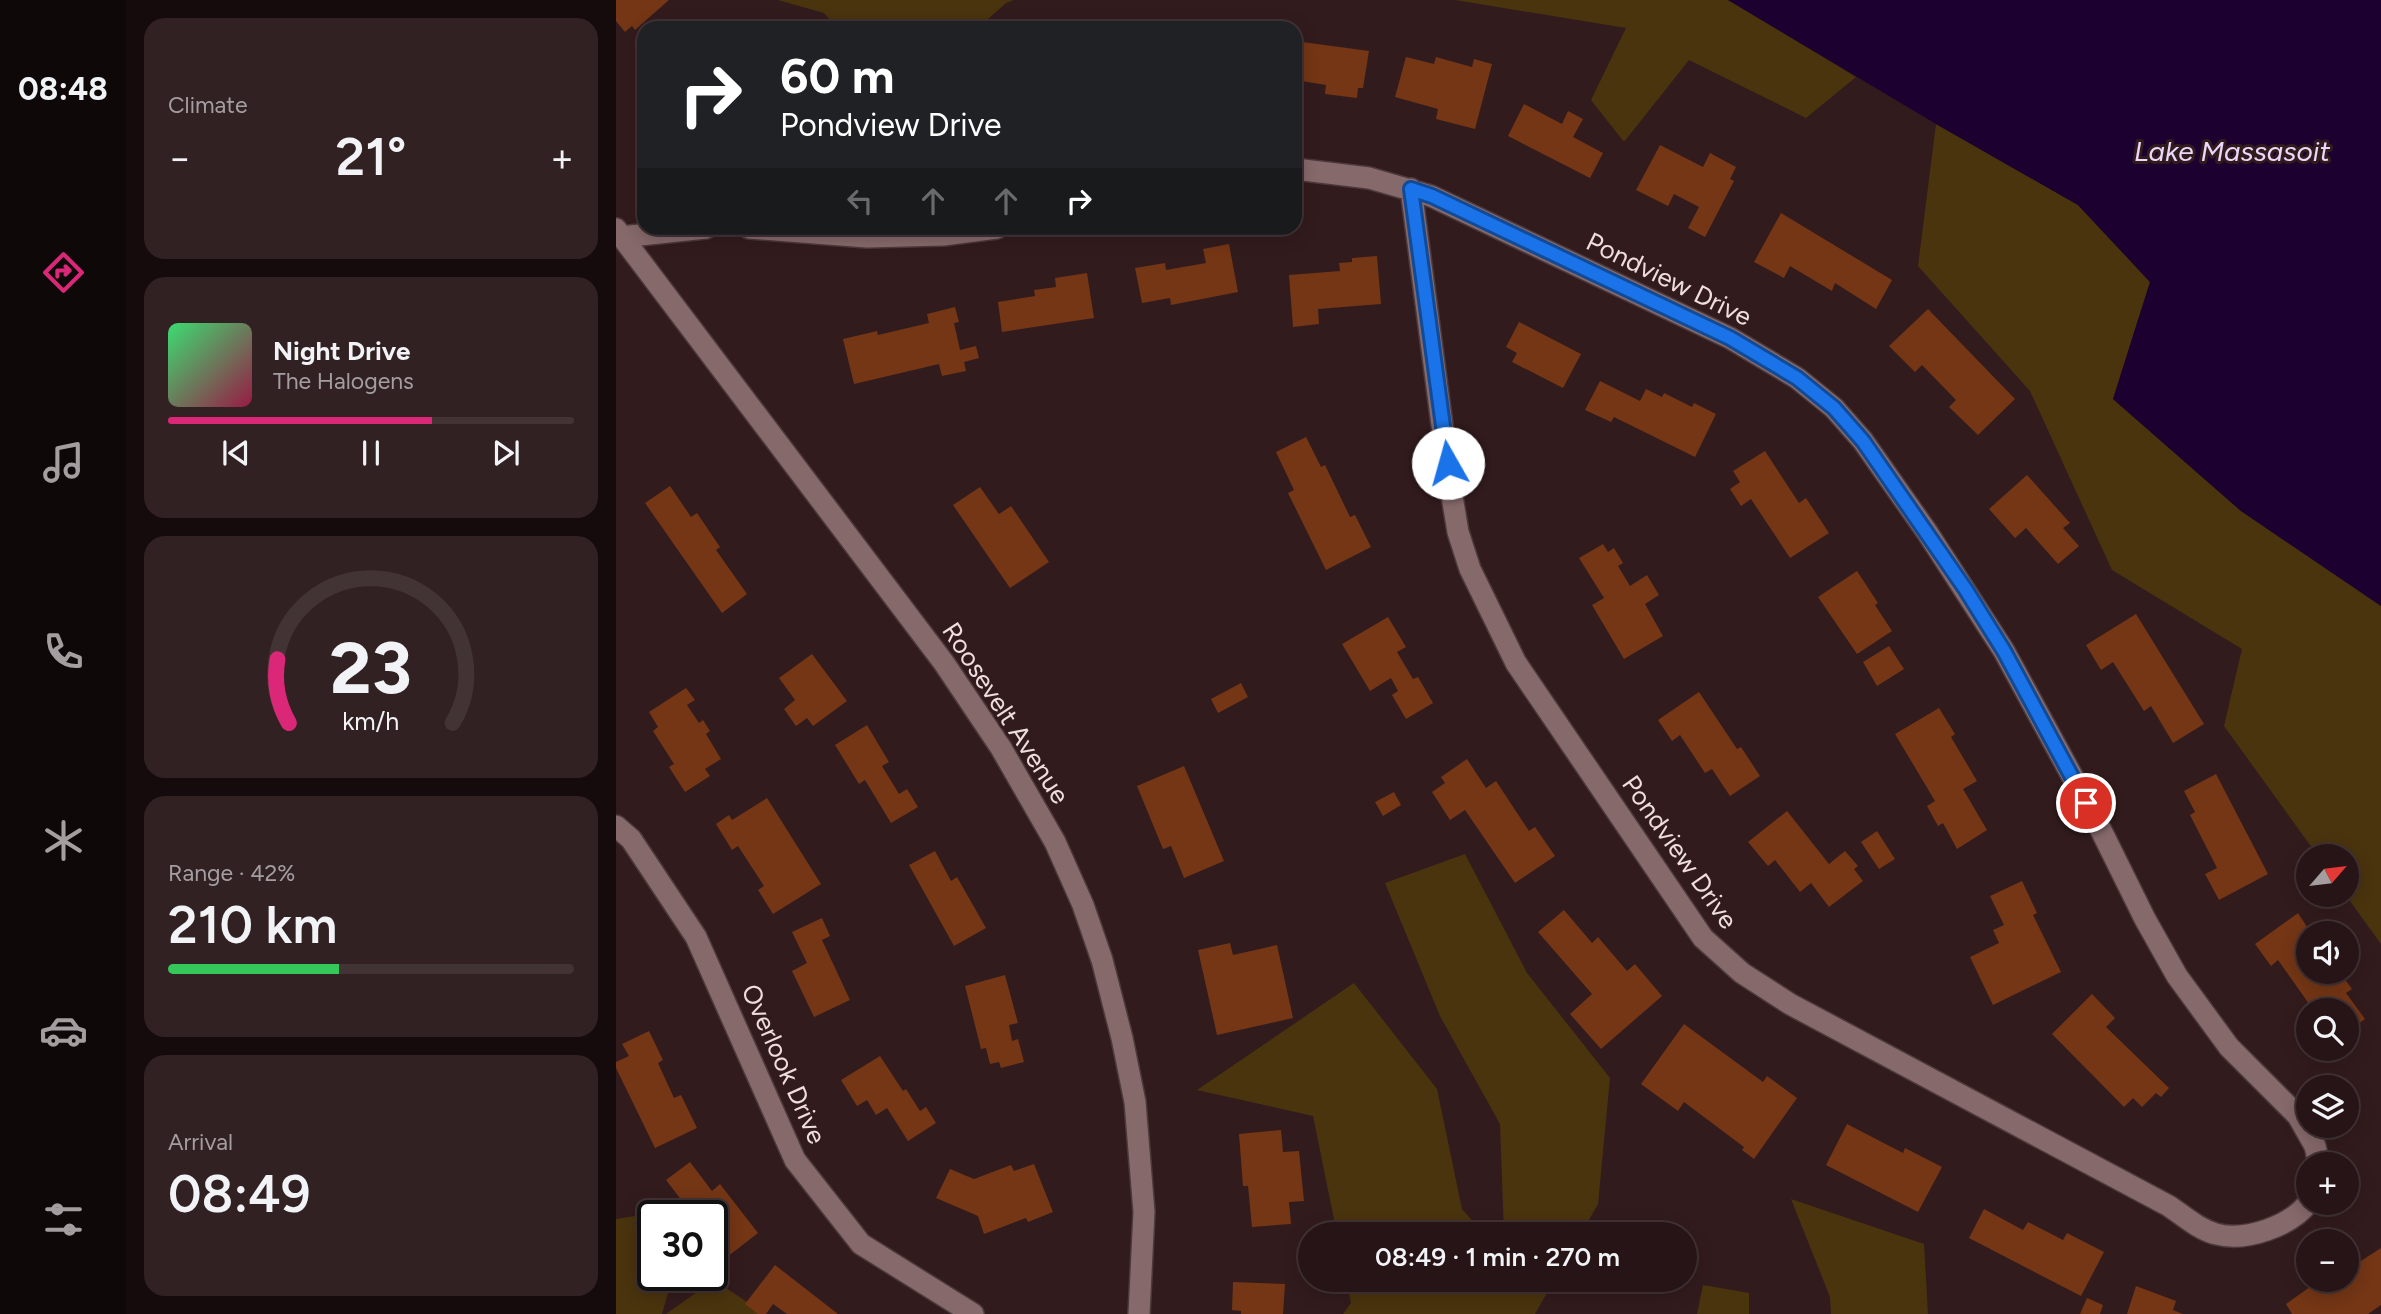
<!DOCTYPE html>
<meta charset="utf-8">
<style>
body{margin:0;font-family:Figtree,sans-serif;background:#322123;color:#f1f3f6;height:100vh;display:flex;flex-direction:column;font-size:26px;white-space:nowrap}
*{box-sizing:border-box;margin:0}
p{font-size:23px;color:#a49ea1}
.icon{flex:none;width:38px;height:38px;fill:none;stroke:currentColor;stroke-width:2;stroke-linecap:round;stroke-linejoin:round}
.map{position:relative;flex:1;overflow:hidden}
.panel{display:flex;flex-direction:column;gap:18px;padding:18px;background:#150b0c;width:490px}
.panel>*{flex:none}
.guide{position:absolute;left:21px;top:21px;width:665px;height:214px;border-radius:21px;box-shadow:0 4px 18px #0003,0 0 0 2px #423335;background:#202124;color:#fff;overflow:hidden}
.needle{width:46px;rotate:62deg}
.tools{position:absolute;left:1680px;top:844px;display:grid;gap:14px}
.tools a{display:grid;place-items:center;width:63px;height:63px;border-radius:50%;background:#261416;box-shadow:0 4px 18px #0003,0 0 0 2px #423335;font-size:35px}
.speed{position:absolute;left:21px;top:1200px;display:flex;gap:14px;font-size:35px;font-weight:700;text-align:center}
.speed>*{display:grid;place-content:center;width:91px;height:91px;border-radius:50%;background:#261416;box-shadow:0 4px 18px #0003,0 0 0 2px #423335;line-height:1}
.speed .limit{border:4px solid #111;border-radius:10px;background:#fff;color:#111}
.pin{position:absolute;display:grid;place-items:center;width:60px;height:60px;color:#fff;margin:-30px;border:4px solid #fff;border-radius:50%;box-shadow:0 2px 7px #0007}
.me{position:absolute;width:77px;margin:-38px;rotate:353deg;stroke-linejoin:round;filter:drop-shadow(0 0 5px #0008)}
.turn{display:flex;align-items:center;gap:24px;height:147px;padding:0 28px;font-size:32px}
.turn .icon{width:91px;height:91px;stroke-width:2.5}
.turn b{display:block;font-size:49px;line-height:60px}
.lanes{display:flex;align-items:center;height:66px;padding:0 28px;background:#0003;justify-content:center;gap:35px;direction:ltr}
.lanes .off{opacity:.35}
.big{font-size:52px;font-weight:600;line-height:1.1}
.panel .tile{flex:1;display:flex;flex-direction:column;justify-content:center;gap:10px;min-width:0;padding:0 24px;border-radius:21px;background:#322123}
.panel .dial{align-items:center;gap:0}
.dial svg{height:182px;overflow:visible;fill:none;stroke:#423335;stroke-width:7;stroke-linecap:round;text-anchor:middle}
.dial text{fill:#f1f3f6;stroke:none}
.song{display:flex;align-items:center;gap:21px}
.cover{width:84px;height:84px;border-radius:10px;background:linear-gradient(135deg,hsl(140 70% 55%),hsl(340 70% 35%))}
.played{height:7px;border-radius:4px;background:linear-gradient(90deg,#db2777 65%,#423335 65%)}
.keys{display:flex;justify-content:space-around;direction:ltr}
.heat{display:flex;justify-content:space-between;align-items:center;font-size:38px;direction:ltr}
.charge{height:10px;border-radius:5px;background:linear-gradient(90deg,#34c759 42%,#423335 0)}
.trip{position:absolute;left:682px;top:1222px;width:399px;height:70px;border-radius:35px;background:#261416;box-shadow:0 4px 18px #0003,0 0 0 2px #423335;font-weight:600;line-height:70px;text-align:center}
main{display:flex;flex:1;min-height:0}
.tabs{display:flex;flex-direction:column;width:126px;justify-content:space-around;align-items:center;background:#0f0809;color:#a49ea1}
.tabs .icon{width:49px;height:49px}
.tabs .on{color:#db2777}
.tabs b{font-size:32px;color:#f1f3f6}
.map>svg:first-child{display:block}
.green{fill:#4a340e}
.water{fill:#1c002f}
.building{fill:#743615}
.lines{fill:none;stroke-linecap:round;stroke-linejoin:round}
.street-casing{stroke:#4c393b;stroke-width:24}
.secondary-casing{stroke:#4c393b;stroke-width:24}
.street{stroke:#86696b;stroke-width:21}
.secondary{stroke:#86696b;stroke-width:21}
.route-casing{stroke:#114b97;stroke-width:18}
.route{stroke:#1a73e8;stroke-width:12}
.labels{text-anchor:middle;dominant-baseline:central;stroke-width:6;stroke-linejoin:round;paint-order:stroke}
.street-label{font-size:26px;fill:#efdedf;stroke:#321b1d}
.water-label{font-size:28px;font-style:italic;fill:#ead8fb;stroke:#321b1d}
</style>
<main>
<nav class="tabs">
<b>08:48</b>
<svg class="icon on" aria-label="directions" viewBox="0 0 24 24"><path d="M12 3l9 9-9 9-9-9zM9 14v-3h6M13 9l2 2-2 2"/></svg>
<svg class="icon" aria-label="music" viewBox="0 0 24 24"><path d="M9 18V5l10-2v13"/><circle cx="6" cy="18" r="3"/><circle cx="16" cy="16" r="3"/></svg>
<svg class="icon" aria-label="phone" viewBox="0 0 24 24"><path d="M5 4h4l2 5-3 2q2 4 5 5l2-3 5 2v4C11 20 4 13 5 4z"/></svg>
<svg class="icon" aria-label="climate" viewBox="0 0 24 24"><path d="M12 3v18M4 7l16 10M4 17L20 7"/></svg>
<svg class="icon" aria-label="car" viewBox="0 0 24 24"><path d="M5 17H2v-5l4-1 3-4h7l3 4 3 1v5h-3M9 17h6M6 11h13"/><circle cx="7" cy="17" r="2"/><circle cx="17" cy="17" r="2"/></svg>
<svg class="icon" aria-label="filters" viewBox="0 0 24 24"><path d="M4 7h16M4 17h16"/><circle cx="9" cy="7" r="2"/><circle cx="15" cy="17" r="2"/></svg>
</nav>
<section class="panel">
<div class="tile"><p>Climate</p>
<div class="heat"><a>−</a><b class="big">21°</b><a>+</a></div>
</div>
<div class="tile">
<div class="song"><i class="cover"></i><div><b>Night Drive</b><p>The Halogens</p></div></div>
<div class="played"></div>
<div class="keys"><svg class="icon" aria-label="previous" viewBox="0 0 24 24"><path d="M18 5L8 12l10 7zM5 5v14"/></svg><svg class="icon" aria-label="pause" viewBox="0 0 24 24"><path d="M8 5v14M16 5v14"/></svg><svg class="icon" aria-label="next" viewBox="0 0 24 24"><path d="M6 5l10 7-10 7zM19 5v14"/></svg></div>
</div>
<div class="tile dial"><svg viewBox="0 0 100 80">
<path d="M14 69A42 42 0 1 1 86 69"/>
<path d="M14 69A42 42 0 0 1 9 41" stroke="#db2777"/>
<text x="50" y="56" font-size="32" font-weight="700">23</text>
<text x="50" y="72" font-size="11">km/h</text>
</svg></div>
<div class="tile"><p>Range · 42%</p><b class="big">210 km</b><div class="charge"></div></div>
<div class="tile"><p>Arrival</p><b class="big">08:49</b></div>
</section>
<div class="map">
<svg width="1765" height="1314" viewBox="0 0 1765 1314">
<rect width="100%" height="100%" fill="#321b1d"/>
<path class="green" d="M162 0H398L390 3 362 28H221L208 13Z
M839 0H1112L1240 77 1190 118 1073 60 1008 142 975 100 1010 28Z
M1320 124 1462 205 1534 282 1497 399 1625 511 1765 606V944L1729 894 1731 856H1702L1608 726 1626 649 1496 570 1414 391 1302 266Z
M849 854 911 973 994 1078 982 1204 965 1234H888L884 1124 824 1016 769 883Z
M738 983 821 1089 846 1209 868 1234H721L697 1116 581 1090Z
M1175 1199 1308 1244 1312 1314H1215L1214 1297Z
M19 1216 37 1232V1276H57L46 1314H0V1219Z
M730 1279H939L919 1314H727L735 1303Z
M98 1280 149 1314H50Z
M1087 1285 1133 1293V1314H1081Z"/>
<path class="water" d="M1112 0H1765V606L1625 511 1497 399 1534 282 1462 205 1320 124Z"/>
<path class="building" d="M0 0H53L19 30 16 26 9 32 0 21Z
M679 41 753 51 747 88H742L741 98 709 94 710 85 679 80Z
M790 57 818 64 820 57 856 67 858 59 876 64 859 129 820 119 822 109 779 97Z
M908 104 946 124 952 111 967 119 957 137 987 153 974 178 892 136Z
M1044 145 1087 167 1094 153 1120 167 1114 179 1118 181 1089 237 1072 228 1083 207 1058 194 1052 206 1020 190Z
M1165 213 1276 280 1260 309 1219 283 1216 291 1174 266 1168 278 1138 262Z
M613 244 622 292 555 305 554 298 526 303 519 268 549 263 550 270 590 263 587 249Z
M761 256 765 304 702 309 703 324 677 327 673 275 724 271 723 263 736 262V258Z
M471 273 478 318 386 332 382 302 419 296 418 290 440 287 439 278Z
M339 307 343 322 338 323 344 350 360 346 363 358 348 362 350 371 326 376 323 364 238 384 227 339 261 331 262 335 313 323 311 314Z
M1312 309 1399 399 1362 435 1333 407 1340 400 1306 365 1299 372 1273 346Z
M903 322 965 354 947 388 896 362 901 353 890 347Z
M984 381 1024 401 1030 389 1046 397 1048 393 1076 407 1078 403 1100 414 1079 457 998 417 995 422 969 410Z
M690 437 705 467 709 465 734 517 739 515 755 547 710 570 672 493 678 490 660 452Z
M1149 451 1183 503 1190 498 1213 533 1174 558 1135 499 1125 506 1114 489 1124 482 1117 471Z
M1411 475 1454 523 1447 528 1463 546 1442 564 1410 528 1399 538 1373 509Z
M54 486 75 517 81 513 104 547 100 550 131 594 106 613 29 503Z
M364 487 383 514 395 506 433 562 394 588 337 505Z
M987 544 992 552 998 548 1007 563 1002 566 1014 586 1031 575 1043 595 1029 604 1047 636 1008 659 976 605 988 598 963 558Z
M1241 571 1262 603 1259 605 1276 631 1241 654 1202 597Z
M1520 614 1588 724 1557 743 1535 706 1528 711 1497 662 1485 670 1470 645Z
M772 617 790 647 781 652 797 679 802 677 817 703 790 719 776 695 782 691 775 678 754 691 726 644Z
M1273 646 1288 669 1261 686 1247 662Z
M196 654 231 701 197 726 191 718 180 726 168 709 179 700 163 678Z
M625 683 632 697 602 713 595 699Z
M70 688 79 700 71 705 83 723 87 720 94 731 90 734 105 759 89 769 94 776 69 792 53 767 58 764 37 731 42 727 33 712Z
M1083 692 1121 749 1125 747 1144 776 1114 796 1096 769 1089 773 1064 735 1056 741 1042 720Z
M1323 708 1339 734 1335 737 1361 781 1347 789 1371 830 1341 849 1327 823 1322 826 1311 806 1319 801 1279 734Z
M251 725 273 762 266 766 283 794 291 789 302 807 275 823 249 780 243 784 219 745Z
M851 759 870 788 880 781 913 831 919 827 939 856 899 883 849 810 834 820 816 792 829 783 825 777Z
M568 766 608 861 568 878 555 846 547 849 521 786Z
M1600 774 1652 874 1603 900 1589 874 1601 868 1574 815 1579 812 1568 791Z
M778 792 785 805 767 816 759 802Z
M151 798 205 884 157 914 142 890 148 886 122 846 116 850 100 824 113 815 116 820Z
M1171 811 1213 864 1229 851 1242 866 1238 869 1247 881 1213 907 1195 883 1184 892 1159 860 1152 866 1132 842Z
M1261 831 1279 859 1263 869 1245 842Z
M319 851 335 881 341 877 370 928 338 946 293 865Z
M1406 881 1421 913 1417 915 1445 972 1377 1005 1354 957 1383 943 1377 930 1388 925 1374 896Z
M948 910 976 943 982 937 1011 971 1019 964 1046 996 985 1049 954 1014 976 994 922 932Z
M1682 913 1695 933H1692V971H1723L1736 989 1730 993 1749 1019 1731 1032V1010H1704L1698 1001 1693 1004 1662 960 1655 966 1639 944Z
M206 918 214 936 206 940 234 1000 198 1017 176 971 191 963 176 932Z
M614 943 617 955 661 945 677 1018 601 1035 582 950Z
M389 975 402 1023 393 1025 396 1041 402 1039 408 1062 385 1068 383 1062 374 1064 370 1048 365 1049 349 986Z
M1476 994 1499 1018 1490 1027 1553 1088 1545 1097 1540 1093 1526 1107 1517 1098 1508 1107 1436 1034Z
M1068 1024 1147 1082 1151 1076 1181 1098 1138 1159 1126 1150 1128 1147 1068 1102 1062 1111 1025 1084Z
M33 1031 47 1060 42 1063 58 1098 65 1095 81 1128 39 1148 0 1068V1062L13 1056 6 1044Z
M264 1056 287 1091 290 1089 304 1111 310 1107 320 1123 292 1141 271 1108 260 1115 251 1100 241 1106 225 1080Z
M1231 1124 1287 1153 1289 1148 1326 1167 1302 1212 1210 1165Z
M665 1130 667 1152 683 1151 688 1201 673 1202 675 1224 636 1227 632 1186H627L623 1134Z
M74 1162 96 1191 104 1184 142 1233 111 1257 99 1241 96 1243V1216H84L74 1203 70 1206 50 1180Z
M418 1164 437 1212 412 1222 410 1218 368 1234 362 1216 320 1198 334 1169 358 1179 395 1165 398 1171Z
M1368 1209 1407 1230 1412 1222 1447 1240 1451 1233 1488 1252 1465 1296 1353 1238Z
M1765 1248V1305L1752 1314H1676L1670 1304 1705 1279 1710 1284 1717 1279H1731V1270Z
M159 1265 222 1314H171L157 1304 150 1314H142L129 1304Z
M617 1282 669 1284 667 1314H625V1311L616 1310Z
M1520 1286 1560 1301 1557 1310 1567 1314H1511Z
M1471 1298 1487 1305 1484 1314H1464Z"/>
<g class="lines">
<g class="street-casing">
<path id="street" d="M679 169 753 178 815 196 1114 338 1181 378 1218 408 1247 441 1311 532 1388 651 1479 818 1529 919 1561 976 1613 1047 1682 1116 1699 1146 1703 1164
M795 189 833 478 842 532 854 569 900 663 1087 938 1126 973 1174 1004 1553 1206C1568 1216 1582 1229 1600 1234 1630 1242 1675 1226 1693 1202
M133 228 251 237 327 235 381 228
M5 237 90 228
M0 826 15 839 80 937 179 1160 245 1244 357 1314"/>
</g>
<g class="secondary-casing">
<path id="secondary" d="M0 229 328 663 385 748 439 842 467 905 486 960 506 1038 519 1102 528 1212 523 1314"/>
</g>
<use href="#street" class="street"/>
<use href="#secondary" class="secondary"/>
</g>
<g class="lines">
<g class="route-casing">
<path id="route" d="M832 463 795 189 816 196 1114 338 1181 378 1218 408 1247 441 1350 590 1388 651 1470 803"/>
</g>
<use href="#route" class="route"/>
</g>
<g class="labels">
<g class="street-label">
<text transform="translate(1053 279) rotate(26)">Pondview Drive</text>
<text transform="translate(390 713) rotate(57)">Roosevelt Avenue</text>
<text transform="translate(1064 852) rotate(55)">Pondview Drive</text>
<text transform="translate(168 1064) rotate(66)">Overlook Drive</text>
</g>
<g class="water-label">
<text x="1616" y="151">Lake Massasoit</text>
</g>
</g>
</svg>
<div class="tools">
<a><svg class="needle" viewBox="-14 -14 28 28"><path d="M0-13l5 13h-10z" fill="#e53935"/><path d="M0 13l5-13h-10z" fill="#a49ea1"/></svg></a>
<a><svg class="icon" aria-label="sound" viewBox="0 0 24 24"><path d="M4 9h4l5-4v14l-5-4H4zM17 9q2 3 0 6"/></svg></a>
<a><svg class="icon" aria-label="search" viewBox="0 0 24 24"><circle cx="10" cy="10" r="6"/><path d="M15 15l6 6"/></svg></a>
<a><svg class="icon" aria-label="layers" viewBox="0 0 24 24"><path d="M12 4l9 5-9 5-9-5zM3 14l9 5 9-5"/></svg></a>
<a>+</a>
<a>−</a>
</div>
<div class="speed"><div class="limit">30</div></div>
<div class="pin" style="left:1470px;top:803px;background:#d93025"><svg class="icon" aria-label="arrive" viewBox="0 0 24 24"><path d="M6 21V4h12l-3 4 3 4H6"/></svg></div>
<svg class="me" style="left:832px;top:463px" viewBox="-20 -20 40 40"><circle r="19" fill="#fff"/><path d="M0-13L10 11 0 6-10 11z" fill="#1a73e8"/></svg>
<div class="trip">08:49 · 1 min · 270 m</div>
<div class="guide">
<div class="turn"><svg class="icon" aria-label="right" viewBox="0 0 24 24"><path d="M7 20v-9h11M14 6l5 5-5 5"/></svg><div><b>60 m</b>Pondview Drive</div></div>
<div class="lanes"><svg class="icon off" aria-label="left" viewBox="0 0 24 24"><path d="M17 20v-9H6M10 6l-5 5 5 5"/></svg><svg class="icon off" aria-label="ahead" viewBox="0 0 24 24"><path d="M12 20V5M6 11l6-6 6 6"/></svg><svg class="icon off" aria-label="ahead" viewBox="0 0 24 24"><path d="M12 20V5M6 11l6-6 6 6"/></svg><svg class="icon" aria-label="right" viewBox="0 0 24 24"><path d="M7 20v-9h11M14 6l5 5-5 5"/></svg></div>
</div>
</div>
</main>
